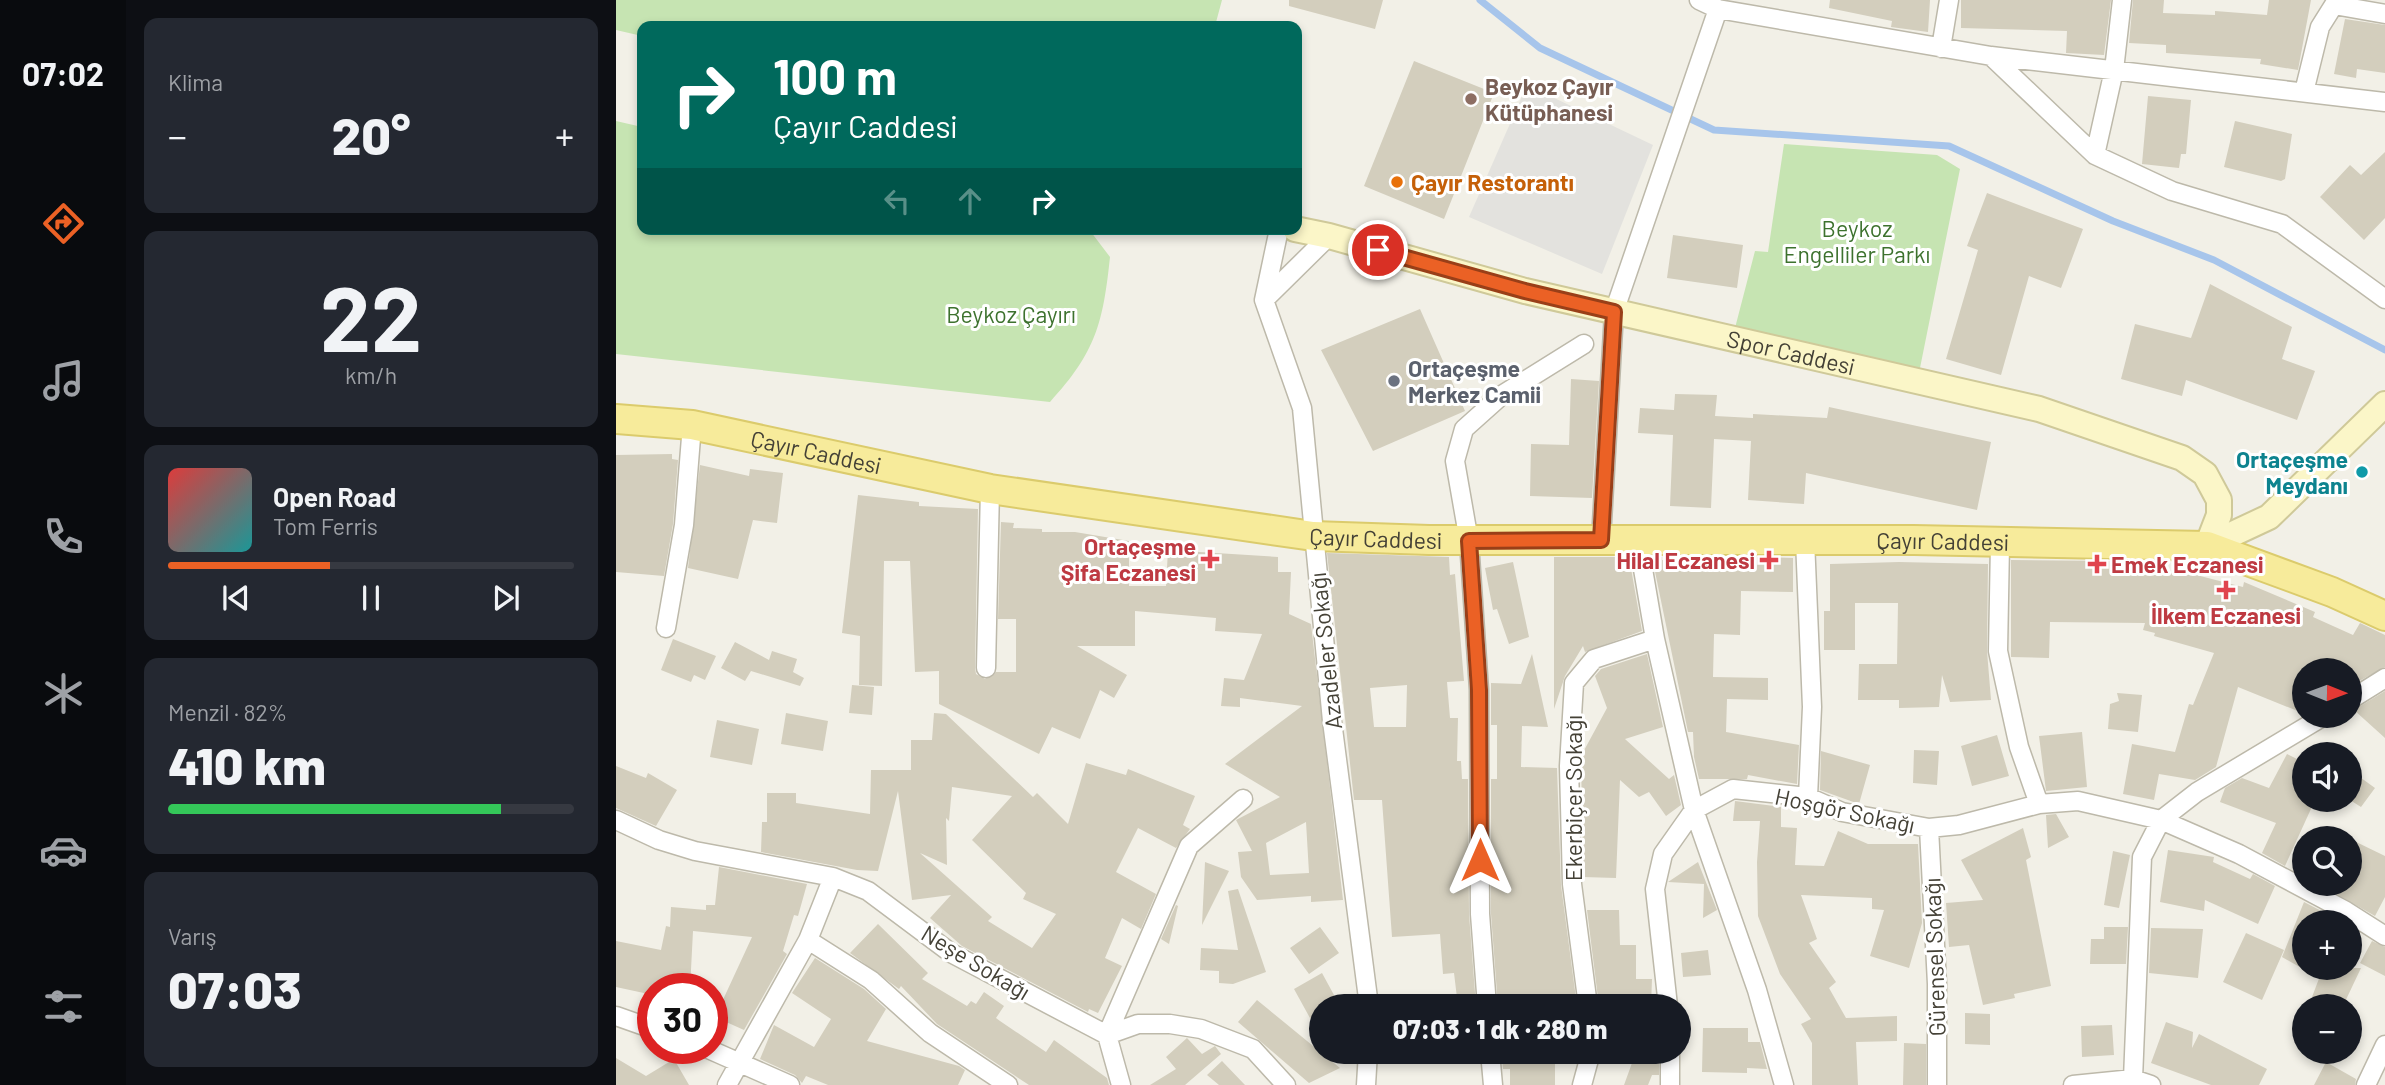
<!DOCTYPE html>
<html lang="tr">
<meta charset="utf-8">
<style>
body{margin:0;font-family:Barlow,sans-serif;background:#242831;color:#f1f3f6;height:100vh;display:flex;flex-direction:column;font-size:26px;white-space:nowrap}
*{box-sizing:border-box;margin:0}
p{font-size:23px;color:#9ea1a6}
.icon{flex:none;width:38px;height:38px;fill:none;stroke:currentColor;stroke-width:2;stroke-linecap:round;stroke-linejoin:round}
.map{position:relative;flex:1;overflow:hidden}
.side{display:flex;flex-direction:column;gap:18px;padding:18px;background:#0d0f14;width:490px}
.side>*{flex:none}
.guide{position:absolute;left:21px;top:21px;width:665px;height:214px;border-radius:14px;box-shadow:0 4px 10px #0003;background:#00695c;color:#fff;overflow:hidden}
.needle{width:46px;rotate:91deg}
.fabs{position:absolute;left:1676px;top:658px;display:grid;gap:14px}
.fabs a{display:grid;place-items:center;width:70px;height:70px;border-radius:50%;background:#171b24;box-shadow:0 4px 10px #0003;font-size:35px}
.speed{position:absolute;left:21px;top:973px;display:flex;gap:14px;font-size:35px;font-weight:700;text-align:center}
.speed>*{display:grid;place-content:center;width:91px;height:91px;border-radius:50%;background:#171b24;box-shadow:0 4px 10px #0003;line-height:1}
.speed .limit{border:10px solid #d22;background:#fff;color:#111}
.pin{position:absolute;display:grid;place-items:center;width:60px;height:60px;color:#fff;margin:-30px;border:4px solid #fff;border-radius:50%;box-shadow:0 2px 7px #0007}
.me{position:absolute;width:77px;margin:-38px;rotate:0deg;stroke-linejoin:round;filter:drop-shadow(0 0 5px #0008)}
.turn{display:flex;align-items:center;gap:24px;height:147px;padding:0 21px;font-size:32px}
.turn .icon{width:91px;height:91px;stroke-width:2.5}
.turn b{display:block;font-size:49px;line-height:60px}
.lanes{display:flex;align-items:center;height:66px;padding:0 21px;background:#0003;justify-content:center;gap:35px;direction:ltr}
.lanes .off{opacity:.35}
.big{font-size:52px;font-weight:800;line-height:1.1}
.side .tile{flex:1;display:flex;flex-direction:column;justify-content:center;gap:10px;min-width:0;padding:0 24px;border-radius:14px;background:#242831}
.side .dial{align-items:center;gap:0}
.dial b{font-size:91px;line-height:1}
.song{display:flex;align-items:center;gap:21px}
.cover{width:84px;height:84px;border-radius:10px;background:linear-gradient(135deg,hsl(0 70% 55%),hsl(180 70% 35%))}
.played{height:7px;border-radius:4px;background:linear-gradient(90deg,#eb6125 40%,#363941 40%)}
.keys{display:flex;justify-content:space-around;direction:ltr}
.heat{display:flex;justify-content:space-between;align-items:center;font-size:38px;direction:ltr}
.charge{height:10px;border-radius:5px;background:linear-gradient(90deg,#34c759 82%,#363941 0)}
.trip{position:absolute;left:693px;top:994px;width:382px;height:70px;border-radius:35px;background:#171b24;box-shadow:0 4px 10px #0003;font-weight:800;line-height:70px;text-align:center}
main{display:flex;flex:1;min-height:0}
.dock{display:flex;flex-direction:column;width:126px;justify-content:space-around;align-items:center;background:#090b0e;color:#9ea1a6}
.dock .icon{width:49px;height:49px}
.dock .on{color:#eb6125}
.dock b{font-size:32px;color:#f1f3f6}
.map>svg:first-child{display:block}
.green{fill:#c6e4b2}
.parking{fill:#e3e2de}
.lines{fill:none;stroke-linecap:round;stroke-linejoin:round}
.stream{stroke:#a7c5eb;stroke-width:7}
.building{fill:#d3cebd;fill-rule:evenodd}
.street-casing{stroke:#bdb9aa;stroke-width:21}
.secondary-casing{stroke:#cfc999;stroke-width:28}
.primary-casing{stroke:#dbcb6c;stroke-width:32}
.street{stroke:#fff;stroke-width:18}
.secondary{stroke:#fbf6c8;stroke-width:24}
.primary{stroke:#f7eb9b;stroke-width:28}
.route-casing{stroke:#993f18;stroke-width:18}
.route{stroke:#eb6125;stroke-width:12}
.education-dot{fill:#8d6e63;stroke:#fff;stroke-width:2.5}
.food-dot{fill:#e8710a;stroke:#fff;stroke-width:2.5}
.worship-dot{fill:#6b7280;stroke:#fff;stroke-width:2.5}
.culture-dot{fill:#0f9aa8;stroke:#fff;stroke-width:2.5}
.health-dot{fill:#e0444e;stroke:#fff;stroke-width:2.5}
.labels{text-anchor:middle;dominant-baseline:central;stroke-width:6;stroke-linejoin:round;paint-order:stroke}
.education-label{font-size:23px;font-weight:bold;fill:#785e54;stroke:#fff;text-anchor:start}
.food-label{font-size:23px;font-weight:bold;fill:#c56008;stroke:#fff;text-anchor:start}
.park-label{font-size:23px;fill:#3d722e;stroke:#fff}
.street-label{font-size:23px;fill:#444136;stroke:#fff}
.worship-label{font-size:23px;font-weight:bold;fill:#5b616d;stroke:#fff;text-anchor:start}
.culture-label{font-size:23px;font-weight:bold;fill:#0d838f;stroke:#fff;text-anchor:end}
.health-label{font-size:23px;font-weight:bold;fill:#be3a42;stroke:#fff;text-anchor:end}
</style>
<main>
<nav class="dock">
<b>07:02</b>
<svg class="icon on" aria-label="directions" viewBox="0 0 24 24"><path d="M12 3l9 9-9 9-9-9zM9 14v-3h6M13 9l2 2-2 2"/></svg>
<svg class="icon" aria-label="music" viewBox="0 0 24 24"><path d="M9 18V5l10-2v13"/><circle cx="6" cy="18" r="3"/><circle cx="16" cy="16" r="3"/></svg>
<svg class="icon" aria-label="phone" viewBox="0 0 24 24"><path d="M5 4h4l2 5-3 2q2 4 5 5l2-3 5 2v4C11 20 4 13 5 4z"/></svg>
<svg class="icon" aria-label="climate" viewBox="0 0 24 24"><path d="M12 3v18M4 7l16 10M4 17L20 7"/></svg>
<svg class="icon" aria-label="car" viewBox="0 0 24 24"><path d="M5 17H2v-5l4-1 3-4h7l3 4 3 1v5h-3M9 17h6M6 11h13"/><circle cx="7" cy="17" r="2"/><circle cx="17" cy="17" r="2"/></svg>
<svg class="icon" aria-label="filters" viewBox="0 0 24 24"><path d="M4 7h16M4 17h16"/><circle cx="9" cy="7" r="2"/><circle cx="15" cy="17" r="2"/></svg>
</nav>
<section class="side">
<div class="tile"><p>Klima</p>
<div class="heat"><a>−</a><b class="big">20°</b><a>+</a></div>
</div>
<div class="tile dial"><b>22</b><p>km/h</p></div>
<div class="tile">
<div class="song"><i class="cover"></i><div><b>Open Road</b><p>Tom Ferris</p></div></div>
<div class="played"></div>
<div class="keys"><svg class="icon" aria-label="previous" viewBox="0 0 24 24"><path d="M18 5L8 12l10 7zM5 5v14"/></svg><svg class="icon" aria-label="pause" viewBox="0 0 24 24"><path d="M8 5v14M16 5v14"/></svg><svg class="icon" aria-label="next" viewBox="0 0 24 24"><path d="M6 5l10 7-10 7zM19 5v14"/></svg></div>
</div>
<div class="tile"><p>Menzil · 82%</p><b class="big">410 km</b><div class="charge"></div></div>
<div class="tile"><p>Varış</p><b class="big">07:03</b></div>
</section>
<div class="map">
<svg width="1769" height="1085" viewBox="0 0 1769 1085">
<rect width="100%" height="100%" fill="#f2f0e7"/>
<path class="green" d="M0 0H606L599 26H26V36L0 30Z
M0 121 26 127V229H462L475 232 494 257C487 323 480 352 434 402L0 354Z
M1168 144 1321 155 1344 169 1304 368 1119 328 1139 251 1152 252Z"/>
<path class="parking" d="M911 85 1037 145 986 274 853 217Z"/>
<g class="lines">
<path class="stream" d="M864 0 924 48 1098 130 1333 146 1497 221 1598 260 1769 350"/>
</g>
<path class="building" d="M673 0H767L759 29 673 6Z
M1214 0H1314L1312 32 1275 27 1276 21 1213 8Z
M1345 0H1495L1488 55 1450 53 1451 31 1345 28Z
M1517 0H1548L1547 13 1599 15V11L1651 15 1653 0H1695L1682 70 1644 64 1645 59 1550 53V45L1513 43Z
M1729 19 1769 25V73L1741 69 1740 78 1718 74Z
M798 61 878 93 828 219 748 186Z
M1532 96 1575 100 1570 154H1565L1563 168 1526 164Z
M1619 121 1676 134 1669 179 1665 181 1608 167Z
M1769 152V218L1748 240 1704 197 1734 165 1745 175Z
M1371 193 1467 229 1445 288 1413 276 1385 375 1330 359 1362 250 1351 246Z
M1057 235 1127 245 1121 288 1051 278Z
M1594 284 1676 327 1666 359 1699 371 1681 420 1570 380 1566 396 1505 379 1519 324 1575 338Z
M804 309 849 411 757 451 705 350Z
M955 379 983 381 976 498 914 496 915 444 953 445Z
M1059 394 1101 395 1099 416 1137 418V414L1211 418 1213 407 1375 442 1361 510 1190 473 1188 504 1132 500 1135 441 1098 439 1095 508 1054 506 1057 435 1022 433 1024 408 1058 410Z
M56 454V459L62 460 57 524 48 576 0 572V455Z
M84 465 133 476 134 469 167 473 161 523 137 520 122 579 72 568Z
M242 495 303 502V506L362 509 359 668 360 674 369 679 380 672H400V619H382L385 522 398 523 397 528 426 529V532H459L513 541V586H550L552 550 662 557V572H675L673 614 695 624 727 900 695 902V896L641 900 625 877 622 852 636 851 620 820 664 797 609 764 686 706 624 698V707L605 706 608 678 628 680 646 634 599 631 600 618 519 611V646H461L511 675 498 698 484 690 464 739 436 727 423 754 323 704V671L299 672 294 561H268L266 686 243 685 244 636 226 633ZM690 822 693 873 654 875 650 843Z
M711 553 833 557 834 575 839 574 848 681 831 682 834 718H842L841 761H845L846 779H852L853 914 860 1006H842L838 973 827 974 824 934 776 937 766 800H738ZM791 685 790 727H758L754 688Z
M938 557H1013L1026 631 969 652 967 646 949 676 938 709Z
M1036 557H1046V560L1138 562V557L1177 558V592L1125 591 1124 635 1098 634 1097 677 1152 678V700L1111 699 1110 732 1183 745 1181 784 1132 775 1131 779H1083L1078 757 1077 732H1072Z
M1395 560 1496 561V565L1556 573 1557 569 1627 587 1628 582 1699 612 1697 617 1737 635 1744 623 1769 635V667L1734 686V670H1689V701L1684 712 1622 687 1600 767 1579 780 1543 774 1538 800 1507 794 1516 744 1559 752 1573 704 1577 705 1598 653 1538 636 1539 633 1527 630 1529 623 1434 622 1433 658 1395 657Z
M897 562 913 637 893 644 881 609 877 610 869 568Z
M1283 562 1372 564 1371 651 1375 700 1334 702 1326 675 1323 707 1283 708V700H1242L1243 664H1281L1282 603H1239V650H1208V611H1214V564Z
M57 639 100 656 89 680 78 675 75 682 45 670Z
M119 642 153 660 156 651 181 659 177 672 188 678 184 686 135 671 129 681 105 668Z
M916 654 932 727 906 726 905 767 941 768 945 885 961 1006H882L875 914V779H881V725H875V683L905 684Z
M1031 654 1047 727 1009 739 1053 779 1058 775 1065 805 1050 816 1033 792 1023 797 1004 780 1000 878 967 877 965 756 991 708 979 676 985 669Z
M236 685 258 687 256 715 233 713Z
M1769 691V738L1738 710Z
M1501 693 1526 695 1522 732 1492 729 1494 704 1503 701Z
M170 713 212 721 207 751 165 744Z
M318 713 330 714 417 797 421 793 452 824 470 763 510 775 512 769 579 796 567 825 574 829 560 848 522 828 500 872 540 894 525 929 506 918 489 958 506 966 482 1013 473 1009 472 1012 346 946 314 918 335 895 296 900 282 791 262 871 241 870 145 852 146 822H151V793H180V803L254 814 255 770H295V740H316ZM336 787 396 796 356 840 410 893 407 899 440 914 416 948 372 921 376 917 304 853 331 865 330 818 333 821Z
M101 720 143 729 136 765 94 757Z
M1466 732 1471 787 1430 791 1423 736Z
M1381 735 1393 776 1356 786 1345 746Z
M1298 750 1323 751 1321 785 1297 783Z
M1205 751 1254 765 1243 804 1204 790Z
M1671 754 1689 763V800H1699L1669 866 1646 853 1660 823 1604 802 1609 788 1626 778 1653 788Z
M0 766 30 778 32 773 61 790 40 826 0 808Z
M1734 770 1759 788 1745 807 1734 800Z
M1119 801 1165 807V827L1181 828 1179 865 1208 866 1222 831 1252 844H1302L1306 923 1293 968 1254 956 1268 910 1256 909V898L1185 895 1201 939 1193 943 1220 982 1213 988 1230 1018 1281 1016V1041L1240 1042 1242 1085H1196V1043L1185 1024 1195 1019 1164 974 1142 916 1141 862 1144 821H1117Z
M1440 814 1453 837 1432 848 1430 815Z
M1407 828 1415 857 1410 860 1435 986 1398 994 1399 998 1367 1005 1353 945 1333 947 1330 903 1367 900 1345 860Z
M1734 839 1769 856V897L1759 916 1703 884H1734Z
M1552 850 1598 857 1597 862 1634 879 1637 874 1659 886 1642 924 1589 900 1588 911 1544 902Z
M1497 851 1514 855 1503 908 1488 905Z
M589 862 613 871 586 925Z
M1082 862 1101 910 1087 918 1088 884 1052 882Z
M103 867 191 884 182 916 178 915 167 951 171 954 128 1030 99 1017 136 937 77 931 74 989H37V995L0 987V941L45 950 50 926 54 927 55 907 90 910V905H99Z
M622 889 650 972 617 984 603 983V971L584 970 585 948 622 950 612 891Z
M1688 902 1723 920 1689 922V970L1666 957Z
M560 905 562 906 553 944 545 939Z
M971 910H1003L1004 945H1020V979H1036L1035 1006H983Z
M262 924 312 973 306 979 351 1006 355 1001 360 1004 368 992 388 1006 380 1018 384 1021 430 1052 438 1040 491 1078 493 1085H413L321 1024 285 986 283 989 234 953Z
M704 927 723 953 693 974 674 948Z
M1488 927H1512L1510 964H1474L1475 939H1488Z
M1535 928 1587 929 1582 978 1533 973Z
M1630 933 1668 950 1646 1000 1607 982Z
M1756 941 1769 947V976L1744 963Z
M1092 950 1095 975 1067 977 1065 953Z
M199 958 248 989 270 1009 251 1041 343 1066 349 1070 342 1085H212L190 1076 186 1083 179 1075 144 1059 158 1025 198 1047 215 1019 176 993Z
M1707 968H1745L1727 1006H1716L1696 997Z
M706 973 724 1006H705V1038L678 989Z
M641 1000 724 1068 693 1083 622 1022Z
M1349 1013 1374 1014V1045L1349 1044Z
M1550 1022 1577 1032 1576 1048 1583 1034 1651 1069 1643 1085H1595L1535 1063Z
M1496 1025 1498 1055 1466 1057 1465 1026Z
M1087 1028H1132V1042H1144L1151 1069 1131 1068V1073L1086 1072Z
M571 1038 586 1054 599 1046 605 1054 569 1085H534L560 1069 550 1057Z
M1288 1043 1310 1044V1085H1287Z
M885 1052H939V1085H894V1069H887Z
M1020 1052H1043V1075H1036L1032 1085H1008Z
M0 1058 30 1076 58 1059 73 1085H0Z
M606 1061 629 1085H603L591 1075Z
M1710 1062 1740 1079 1739 1085H1698Z"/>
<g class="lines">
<g class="street-casing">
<path id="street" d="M1083 0 1102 9 1375 56 1769 102
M1718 5 1769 14
M1325 48 1333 0
M1375 56 1479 155 1556 191 1666 224 1769 299
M1688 92 1704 27 1721 0
M1479 155 1498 70 1506 0
M648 300 686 408 716 721 753 1006
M648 300 713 236
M648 300 663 229
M985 540 998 312 1102 9
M1022 540 1039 639 1078 810 1141 990 1168 1085
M1189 540 1196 707 1192 797
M1384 544 1382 651 1403 747 1423 804
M50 628 68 525 76 425
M370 668 374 489
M1734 700 1769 678
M0 820 43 840 79 851 217 877 252 891 335 953 491 1035 522 1024H554L585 1029 637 1049 670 1085
M1313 828 1321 984V1085
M192 940 255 980 314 1033 392 1085
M871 1006 864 914 863 690 853 541 839 461 848 429 886 395 968 344
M972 1006 956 884 953 766 958 683 978 659 1039 639
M1052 1006 1039 889 1047 854 1078 810 1117 789 1192 797 1226 812 1313 828 1343 825 1423 804 1462 801 1545 820 1623 854 1730 911 1769 936
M0 1016 37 1029
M90 1048 174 1085
M874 1052 877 1085
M1517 1079 1526 857 1545 820 1581 792 1708 716
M111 1085 192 940 217 877
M505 1085 491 1035 573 846 627 799
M750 1085 752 1052
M966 1085 975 1052
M1054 1085V1052
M1457 1085 1517 1079 1535 1085
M1750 1085 1769 1045"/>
</g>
<g class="secondary-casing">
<g id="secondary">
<path id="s1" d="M679 229 713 236 909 291 1423 409 1566 458 1589 474 1603 500V515L1591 546"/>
<path d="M1591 546 1653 517 1769 404"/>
</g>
</g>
<g class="primary-casing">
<g id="primary">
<path id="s2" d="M0 419 76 425 374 489 697 536 813 540H1298L1591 546 1716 592 1769 616"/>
</g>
</g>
<use href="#street" class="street"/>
<use href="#secondary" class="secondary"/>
<use href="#primary" class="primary"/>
</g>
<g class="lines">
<g class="route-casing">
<path id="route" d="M762 250 909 291 998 312 985 540 853 541 863 690 864 860"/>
</g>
<use href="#route" class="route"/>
</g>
<circle class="education-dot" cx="855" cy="99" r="7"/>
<circle class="food-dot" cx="781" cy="182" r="7"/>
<circle class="worship-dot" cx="778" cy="381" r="7"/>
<circle class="culture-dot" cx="1746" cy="472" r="7"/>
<g class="health-dot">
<path d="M590.5 548.5h7v7h7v7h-7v7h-7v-7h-7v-7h7z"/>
<path d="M1149.5 549.5h7v7h7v7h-7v7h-7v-7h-7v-7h7z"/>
<path d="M1477.5 553.5h7v7h7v7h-7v7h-7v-7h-7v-7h7z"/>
<path d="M1606.5 579.5h7v7h7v7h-7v7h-7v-7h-7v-7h7z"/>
</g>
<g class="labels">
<g class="education-label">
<text x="869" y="86">Beykoz Çayır<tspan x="869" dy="26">Kütüphanesi</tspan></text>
</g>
<g class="food-label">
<text x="795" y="182">Çayır Restorantı</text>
</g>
<g class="park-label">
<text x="1241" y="228">Beykoz<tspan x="1241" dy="26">Engelliler Parkı</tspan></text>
<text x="395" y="314">Beykoz Çayırı</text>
</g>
<g class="street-label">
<text stroke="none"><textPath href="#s1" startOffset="511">Spor Caddesi</textPath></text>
<text stroke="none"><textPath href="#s2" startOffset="203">Çayır Caddesi</textPath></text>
<text stroke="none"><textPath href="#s2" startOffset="770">Çayır Caddesi</textPath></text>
<text stroke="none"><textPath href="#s2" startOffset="1337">Çayır Caddesi</textPath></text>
<text transform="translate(709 651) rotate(-96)">Azadeler Sokağı</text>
<text transform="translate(957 798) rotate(-90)">Ekerbiçer Sokağı</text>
<text transform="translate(1229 810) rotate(12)">Hoşgör Sokağı</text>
<text transform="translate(1318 957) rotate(-92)">Gürensel Sokağı</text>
<text transform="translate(360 962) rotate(31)">Neşe Sokağı</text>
</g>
<g class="worship-label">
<text x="792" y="368">Ortaçeşme<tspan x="792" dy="26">Merkez Camii</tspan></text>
</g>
<g class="culture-label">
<text x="1732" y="459">Ortaçeşme<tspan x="1732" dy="26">Meydanı</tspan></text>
</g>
<g class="health-label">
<text x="580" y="546">Ortaçeşme<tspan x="580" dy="26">Şifa Eczanesi</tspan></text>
<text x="1139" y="560">Hilal Eczanesi</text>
<text x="1495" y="564" text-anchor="start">Emek Eczanesi</text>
<text x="1610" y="615" text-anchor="middle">İlkem Eczanesi</text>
</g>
</g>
</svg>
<div class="fabs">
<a><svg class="needle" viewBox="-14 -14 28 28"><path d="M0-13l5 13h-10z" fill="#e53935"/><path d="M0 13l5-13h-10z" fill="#9ea1a6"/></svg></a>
<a><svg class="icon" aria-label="sound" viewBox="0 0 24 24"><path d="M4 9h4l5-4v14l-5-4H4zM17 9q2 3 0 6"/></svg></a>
<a><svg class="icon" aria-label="search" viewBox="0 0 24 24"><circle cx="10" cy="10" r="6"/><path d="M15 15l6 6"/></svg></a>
<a>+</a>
<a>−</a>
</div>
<div class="speed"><div class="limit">30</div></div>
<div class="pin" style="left:762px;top:250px;background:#d93025"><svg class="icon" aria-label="arrive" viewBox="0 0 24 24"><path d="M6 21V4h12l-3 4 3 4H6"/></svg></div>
<svg class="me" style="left:864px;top:860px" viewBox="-20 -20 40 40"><path d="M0-17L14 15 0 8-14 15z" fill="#eb6125" stroke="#fff" stroke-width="4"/></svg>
<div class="trip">07:03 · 1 dk · 280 m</div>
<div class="guide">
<div class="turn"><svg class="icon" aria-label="right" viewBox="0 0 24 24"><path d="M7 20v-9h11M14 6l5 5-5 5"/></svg><div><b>100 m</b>Çayır Caddesi</div></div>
<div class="lanes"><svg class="icon off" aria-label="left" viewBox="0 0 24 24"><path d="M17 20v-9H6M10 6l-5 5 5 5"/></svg><svg class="icon off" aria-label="ahead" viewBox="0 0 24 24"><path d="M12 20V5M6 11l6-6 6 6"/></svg><svg class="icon" aria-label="right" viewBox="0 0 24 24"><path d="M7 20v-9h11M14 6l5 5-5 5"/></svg></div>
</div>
</div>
</main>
